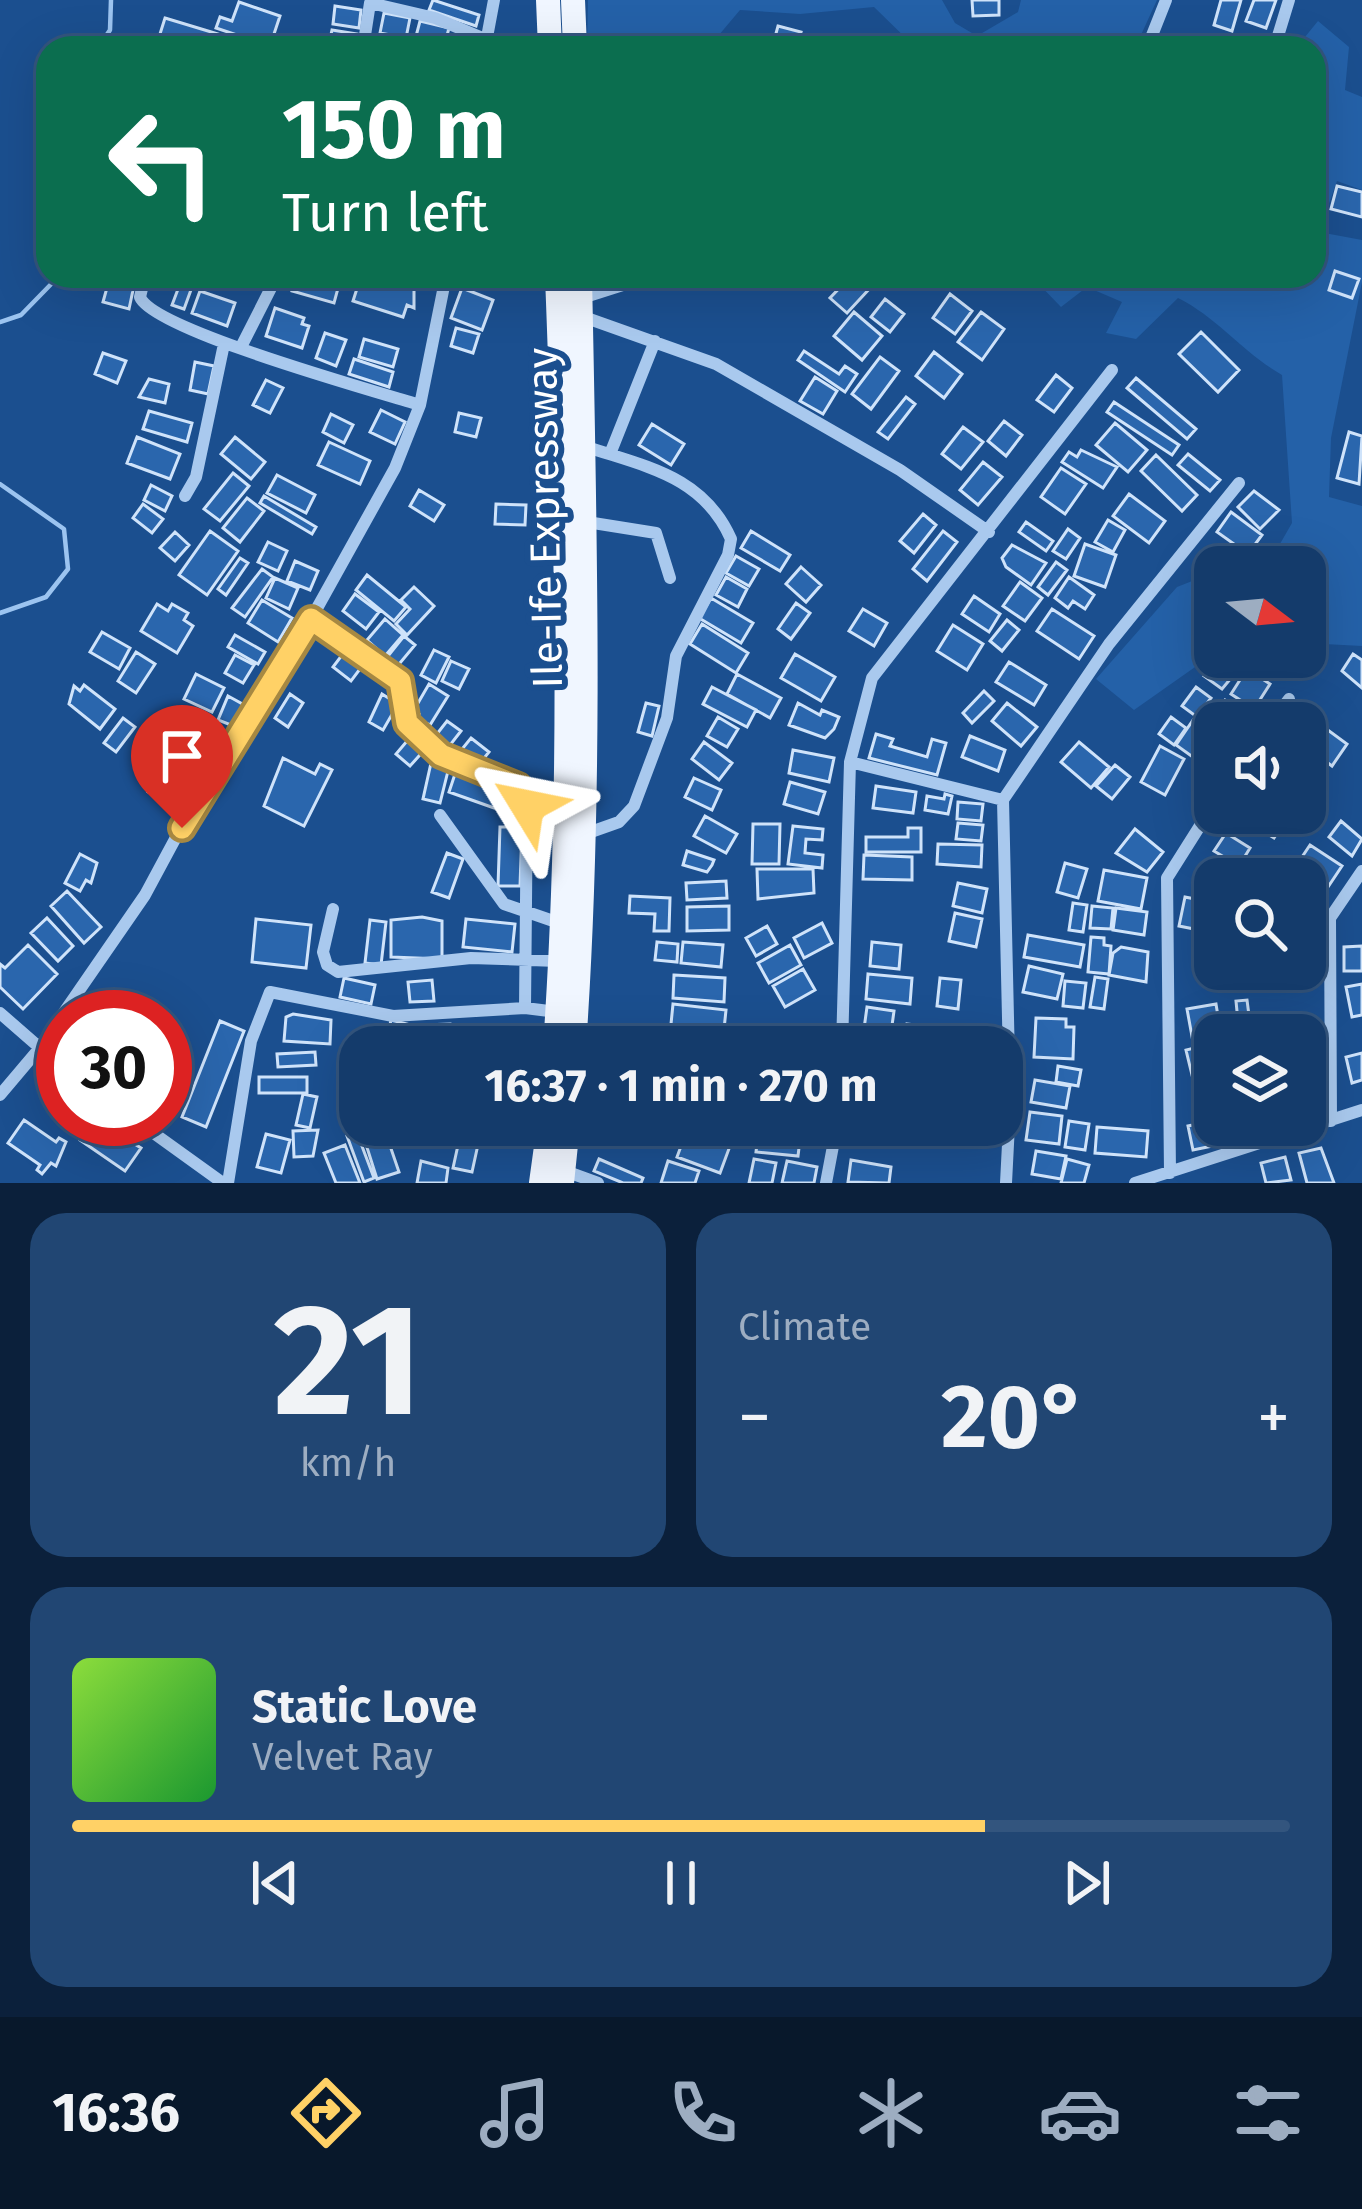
<!DOCTYPE html>
<meta charset="utf-8">
<style>
body{margin:0;font-family:"Fira Sans",sans-serif;background:#214673;color:#f1f3f6;height:100vh;display:flex;flex-direction:column;font-size:45px;white-space:nowrap}
*{box-sizing:border-box;margin:0}
p{font-size:39px;color:#9dadc1}
.icon{flex:none;width:66px;height:66px;fill:none;stroke:currentColor;stroke-width:2;stroke-linecap:round;stroke-linejoin:round}
.map{position:relative;height:1183px;overflow:hidden}
.drawer{display:flex;flex-direction:column;gap:30px;padding:30px;background:#0b203b;flex:1}
.drawer>*{flex:none}
.guide{position:absolute;left:36px;top:36px;width:1290px;height:252px;border-radius:36px;box-shadow:0 12px 48px #0002,0 0 0 3px #33557e;background:#0b6e4f;color:#fff;overflow:hidden}
.needle{width:78px;rotate:106deg}
.controls{position:absolute;left:1194px;top:546px;display:grid;gap:24px}
.controls a{display:grid;place-items:center;width:132px;height:132px;border-radius:24px;background:#143b6b;box-shadow:0 12px 48px #0002,0 0 0 3px #33557e;font-size:60px}
.speed{position:absolute;left:36px;top:990px;display:flex;gap:24px;font-size:60px;font-weight:700;text-align:center}
.speed>*{display:grid;place-content:center;width:156px;height:156px;border-radius:50%;background:#143b6b;box-shadow:0 12px 48px #0002,0 0 0 3px #33557e;line-height:1}
.speed .limit{border:18px solid #d22;background:#fff;color:#111}
.pin{position:absolute;display:grid;place-items:center;width:102px;height:102px;color:#fff;margin:-123px -51px;border-radius:50% 50% 50% 0;rotate:-45deg;box-shadow:0 0 12px #0007}
.pin .icon{rotate:45deg}
.me{position:absolute;width:132px;margin:-66px;rotate:305deg;stroke-linejoin:round;filter:drop-shadow(0 0 9px #0008)}
.turn{display:flex;align-items:center;gap:42px;height:252px;padding:0 48px;font-size:54px}
.turn .icon{width:156px;height:156px;stroke-width:2.5}
.turn b{display:block;font-size:84px;line-height:102px}
.big{font-size:90px;font-weight:700;line-height:1.1}
.drawer .card{flex:1;display:flex;flex-direction:column;justify-content:center;gap:18px;min-width:0;padding:0 42px;border-radius:36px;background:#214673}
.drawer .dial{align-items:center;gap:0}
.dial b{font-size:156px;line-height:1}
.song{display:flex;align-items:center;gap:36px}
.cover{width:144px;height:144px;border-radius:18px;background:linear-gradient(135deg,hsl(90 70% 55%),hsl(130 70% 35%))}
.played{height:12px;border-radius:6px;background:linear-gradient(90deg,#ffd166 75%,#33557e 75%)}
.keys{display:flex;justify-content:space-around;direction:ltr}
.heat{display:flex;justify-content:space-between;align-items:center;font-size:66px;direction:ltr}
.drawer .tiles{flex:1;display:grid;gap:30px;grid-template-columns:1fr 1fr}
.card:last-child{grid-column:span 2}
.trip{position:absolute;left:339px;top:1026px;width:684px;height:120px;border-radius:36px;background:#143b6b;box-shadow:0 12px 48px #0002,0 0 0 3px #33557e;font-weight:700;line-height:120px;text-align:center}
.tab-bar{display:flex;height:192px;justify-content:space-around;align-items:center;background:#08182b;color:#9dadc1}
.tab-bar .icon{width:84px;height:84px}
.tab-bar .current{color:#ffd166}
.tab-bar b{font-size:54px;color:#f1f3f6}
.map>svg:first-child{display:block}
.green{fill:#2461a8}
.lines{fill:none;stroke-linecap:round;stroke-linejoin:round}
.stream{stroke:#9cc4f0;stroke-width:4.5}
.building{fill:#2a66ad;stroke:#cfe3fa;stroke-width:3}
.minor{stroke:#a9c9ee;stroke-width:12}
.primary{stroke:#f0f6ff;stroke-width:24}
.route-casing{stroke:#a68842;stroke-width:30}
.route{stroke:#ffd166;stroke-width:21}
.labels{text-anchor:middle;dominant-baseline:central;stroke-width:12;stroke-linejoin:round;paint-order:stroke}
.street-label{font-size:42px;fill:#fff;stroke:#1b4f8f}
</style>
<div class="map">
<svg width="1362" height="1183" viewBox="0 0 1362 1183">
<rect width="100%" height="100%" fill="#1b4f8f"/>
<path class="green" d="M588 0H942L955 23 977 36 1018 12 1021 0H1157L1135 48H916L874 7 800 14 740 10 708 48H587Z
M1318 21 1349 47 1345 90 1362 97V190L1337 181 1319 232 1362 240V282L1331 438 1329 497 1362 506V646L1305 643V567H1223L1234 559 1269 563 1292 523 1282 375C1242 352 1218 318 1178 298L1136 339 1106 333 1122 302 1087 287 1061 307 1031 276H1314V48H1296Z
M1215 572V653L1134 710 1096 679 1177 587Z"/>
<g class="lines">
<path class="stream" d="M98 48 110 30 111 0
M0 322 21 315 59 276
M0 484 64 529 68 569 46 597 0 613"/>
</g>
<path class="building" d="M433 0 479 15 476 26 429 10Z
M972 0H999V15L973 16Z
M1221 0H1241L1232 31 1214 25Z
M1254 0H1276L1266 28 1246 21Z
M239 2 280 16 270 46 216 28 220 17 232 21Z
M335 6 361 10 359 28 333 24Z
M384 13 410 18 406 38 380 33Z
M165 18 218 34 213 48 159 37Z
M420 21 449 28 444 47 415 40Z
M778 26 801 32 796 48H772Z
M332 30 357 34 355 48H328Z
M1337 186 1362 192V217L1331 209Z
M1335 271 1359 279 1352 298 1329 290Z
M183 276H196L184 309 172 305Z
M296 276 340 281 334 303 292 291Z
M361 276H387L414 285V308L407 305 403 317 353 301Z
M851 276H862L872 286 847 313 830 298Z
M108 284 133 290 129 309 103 302Z
M462 288 493 300 482 330 451 318Z
M200 291 235 303 227 326 192 313Z
M950 294 972 311 955 334 933 318Z
M885 299 904 314 890 332 871 317Z
M275 308 304 318 302 324 309 326 302 348 266 336Z
M854 312 882 336 862 360 834 336Z
M981 312 1004 329 982 360 958 342Z
M456 328 479 334 473 353 451 346Z
M1201 332 1239 370 1218 392 1179 354Z
M325 333 346 340 336 366 316 358Z
M364 339 398 349 393 367 359 357Z
M804 351 839 374 845 366 857 374 845 392 798 360Z
M934 352 962 374 944 398 916 376Z
M103 353 126 361 117 383 95 374Z
M880 357 899 371 871 409 852 394Z
M354 359 393 372 389 387 349 374Z
M195 362 214 366 208 394 190 390Z
M1056 375 1072 388 1054 412 1037 400Z
M815 377 837 391 823 414 800 401Z
M1136 378 1196 429 1187 439 1127 388Z
M149 379 169 384 165 403 139 397Z
M266 380 283 388 270 413 253 405Z
M906 397 915 404 888 439 878 432Z
M1114 402 1179 445 1172 455 1107 412Z
M381 410 405 422 395 444 370 432Z
M149 411 192 423 187 442 143 429Z
M459 413 481 418 476 437 455 432Z
M331 414 353 425 344 443 323 432Z
M1004 421 1022 435 1006 456 988 441Z
M1115 423 1147 450 1128 472 1096 445Z
M652 424 684 444 671 465 639 445Z
M963 427 983 442 961 469 942 454Z
M1349 432 1362 436 1359 484 1337 478Z
M137 437 180 454 170 479 127 463Z
M235 437 265 462 251 479 221 454Z
M329 442 370 461 360 484 318 465Z
M1081 450 1117 467 1103 488 1062 462 1069 452 1077 457Z
M1188 454 1220 480 1210 491 1178 465Z
M1156 455 1197 495 1182 511 1141 471Z
M983 462 1002 477 978 505 960 490Z
M1061 468 1086 484 1065 514 1041 497Z
M233 473 249 486 220 521 204 509Z
M277 475 315 495 306 513 267 493Z
M151 485 172 496 165 511 144 500Z
M419 490 444 505 434 521 410 506Z
M1254 491 1279 510 1260 529 1238 507Z
M1129 494 1165 521 1149 543 1113 516Z
M264 496 316 527 312 534 260 503Z
M247 498 264 511 240 542 223 528Z
M143 504 163 519 152 533 133 518Z
M496 504 526 505 525 525 495 524Z
M1231 512 1262 535 1248 554 1217 532Z
M923 514 936 525 914 553 900 541Z
M1108 520 1125 530 1113 552 1095 542Z
M1026 522 1053 541 1046 551 1019 532Z
M1068 529 1080 538 1066 559 1053 551Z
M210 531 238 551 207 595 179 575Z
M751 531 790 555 780 571 741 548Z
M943 531 957 542 927 581 913 569Z
M175 532 189 545 175 561 160 548Z
M268 542 287 551 278 571 258 562Z
M1085 544 1116 555 1105 587 1074 576Z
M1012 545 1046 563 1031 585 1006 567 1002 558Z
M736 556 759 569 749 586 726 573Z
M240 558 248 563 226 595 218 589Z
M295 561 318 571 310 590 287 581Z
M1056 562 1067 570 1048 595 1038 587Z
M801 567 821 585 806 602 786 584Z
M262 569 273 577 245 617 232 608Z
M367 575 406 607 394 621 356 590Z
M726 577 747 589 738 607 716 595Z
M1069 577 1094 595 1085 609 1073 601 1068 608 1055 598Z
M275 578 298 588 289 609 266 598Z
M1020 582 1042 598 1025 621 1003 606Z
M414 587 434 606 407 635 396 624 410 609 401 600Z
M355 594 379 612 366 629 343 611Z
M974 596 1000 614 989 632 962 614Z
M711 598 753 623 741 643 699 618Z
M262 600 292 618 278 642 248 623Z
M796 603 810 613 791 639 778 629Z
M157 604 168 611 172 604 188 613 184 620 193 626 177 653 141 631Z
M863 609 887 623 874 646 849 631Z
M1052 609 1094 636 1079 659 1037 631Z
M385 619 403 635 385 656 367 640Z
M1007 620 1019 630 1002 651 990 641Z
M702 624 748 653 736 673 690 644Z
M953 625 983 644 967 670 937 651Z
M102 632 130 648 119 669 90 652Z
M235 635 265 652 258 664 228 647Z
M404 636 415 645 395 669 384 661Z
M434 650 449 657 436 683 421 675Z
M345 651 363 665 351 681 333 667Z
M136 652 155 664 136 693 118 681Z
M795 654 835 677 821 701 781 678Z
M1353 654 1362 660V688L1342 671Z
M235 655 254 665 243 683 225 673Z
M1218 657H1231L1242 665 1222 689 1204 676Z
M451 661 469 669 459 689 442 681Z
M1009 662 1046 685 1034 705 996 682Z
M1247 669 1270 684 1254 709 1231 694Z
M196 674 224 688 212 712 184 699Z
M737 674 781 698 770 718 727 694Z
M429 684 448 696 430 725 416 719 419 714 414 710Z
M84 685 115 709 100 729 69 704 74 686 80 691Z
M712 687 756 710 747 727 703 704Z
M1196 687 1211 698 1197 717 1182 706Z
M984 691 994 701 972 723 963 713Z
M290 694 303 703 288 727 275 718Z
M382 694 398 704 383 730 369 722Z
M228 696 246 706 236 727 218 720Z
M1225 700 1246 714 1240 723H1215V729L1208 725Z
M646 703 659 706 652 736 638 732Z
M798 703 820 715 822 710 839 717 834 729 825 738 789 725Z
M1007 703 1037 727 1021 746 992 721Z
M181 708 200 720 187 738 169 726Z
M1306 714 1347 744 1332 766 1305 746V723H1300Z
M718 717 738 729 727 747 707 736Z
M1171 717 1186 728 1174 745 1159 734Z
M123 718 135 727 116 752 104 743Z
M1193 720 1215 736V750L1204 765 1176 745Z
M447 721 461 731 447 749 433 739Z
M413 734 427 747 410 766 396 754Z
M876 734 893 739 890 746 927 757 932 739 946 743 937 775 869 758Z
M970 736 1005 750 998 771 962 757Z
M471 738 489 752 476 768 458 754Z
M704 742 732 763 719 780 692 759Z
M1079 742 1109 767 1091 788 1061 762Z
M1160 746 1184 759 1165 795 1141 782Z
M793 750 834 758 829 782 789 773Z
M283 758 315 774 320 764 332 770 304 826 264 806Z
M431 763 449 767 440 803 423 799Z
M1115 765 1130 777 1112 799 1096 786Z
M456 771 505 788 497 809 449 792Z
M158 774 177 785 166 802 148 792Z
M694 778 721 790 712 810 685 797Z
M790 782 825 792 818 814 784 804Z
M876 786 916 792 913 813 873 808Z
M945 794 952 796 948 814 925 810 927 796 944 799Z
M958 802 983 804 981 821 957 819Z
M1252 813H1290L1274 838 1247 821Z
M705 816 737 834 726 853 694 836Z
M1341 821 1362 839 1352 856 1329 837Z
M958 823 983 825 981 841 956 839Z
M753 824H780L779 864H752Z
M793 826 823 829 822 840 806 839 805 853 823 855 822 868 788 864Z
M500 827H522L520 886H498Z
M908 828H921V852H866V837H908Z
M1135 829 1163 852 1147 872 1116 853Z
M1226 833 1250 848 1239 866 1214 851Z
M938 844 982 845 981 867 937 864Z
M1310 845 1342 866 1326 890 1294 869Z
M687 851 714 860 712 865 707 872 683 865Z
M447 853 463 859 449 898 432 892Z
M80 854 97 863 91 883 86 880 80 891 65 883Z
M864 855 912 857V880L863 879Z
M1065 863 1087 869 1078 898 1057 892Z
M1208 867 1228 879H1215V899L1196 888Z
M757 869H813L814 893 758 899Z
M1104 870 1147 878 1141 909 1098 901Z
M726 881 727 898 687 900 686 883Z
M958 883 987 889 982 913 953 906Z
M67 891 101 927 84 943 51 906Z
M630 896 670 898 669 931H654L655 914 629 913Z
M1185 897 1205 901 1199 930 1179 926Z
M1073 903 1087 905 1083 932 1069 930Z
M729 906V930L687 931V907Z
M1092 906 1113 908 1111 929 1090 928Z
M1116 908 1147 912 1144 935 1113 930Z
M955 913 982 919 976 947 949 941Z
M422 917 442 921V959L391 957V920Z
M47 918 73 946 58 961 31 933Z
M256 919 311 925 306 968 252 962Z
M466 919 515 924 512 952 463 947Z
M370 920 386 922 381 965 365 963Z
M822 923 832 943 804 958 794 938Z
M767 926 777 944 756 956 746 938Z
M1028 935 1084 945 1080 967 1024 957Z
M1091 937 1104 938V945L1111 946 1109 974 1088 972Z
M657 942 678 944 677 962 655 960Z
M683 942 723 945 721 967 681 963Z
M872 942 901 945 899 969 870 966Z
M28 945 57 974 23 1009 0 987V964L5 968Z
M790 945 801 965 769 983 758 963Z
M1362 946V971H1344V947Z
M1121 947 1148 952 1146 982 1109 975 1113 953Z
M1029 966 1063 974 1057 999 1023 992Z
M803 969 815 990 785 1007 773 986Z
M868 974 912 978 910 1004 866 999Z
M674 975 725 978 724 1002 673 998Z
M1095 977 1108 979 1104 1009 1090 1007Z
M344 978 375 985 371 1004 340 997Z
M940 978 961 980 958 1009 937 1006Z
M432 980 434 1001 410 1002 408 982Z
M1065 981 1086 983 1083 1008 1063 1006Z
M1362 984V1015L1352 1017 1346 987Z
M1247 1000 1251 1031 1239 1032 1236 1001Z
M673 1004 726 1010 723 1039 670 1034Z
M1216 1004 1221 1035 1193 1042 1187 1009Z
M867 1007 894 1011 890 1040 863 1036Z
M293 1014 331 1020 330 1044 284 1041 286 1017Z
M1036 1018 1066 1019V1027H1074L1073 1059 1034 1057Z
M391 1020 411 1025 406 1047H385Z
M220 1021 244 1031 206 1127 182 1117Z
M450 1024 451 1043 425 1047 424 1025Z
M907 1024 924 1026 922 1047H904Z
M940 1027 985 1039 983 1047 935 1046Z
M1215 1043V1070L1192 1075 1186 1050Z
M315 1052 316 1065 278 1067 277 1054Z
M1362 1053V1080L1352 1083 1346 1057Z
M1058 1066 1081 1070 1078 1086 1056 1082Z
M259 1077H307V1093H259Z
M1035 1080 1070 1086 1066 1108 1031 1102Z
M303 1094 317 1097 310 1128 296 1125Z
M1030 1112 1062 1116 1059 1144 1026 1140Z
M94 1119 141 1148 125 1171 80 1140Z
M24 1120 56 1142 59 1138 66 1142 56 1166 51 1163 42 1174 37 1170 40 1165 8 1143Z
M1069 1121 1089 1124 1085 1150 1065 1147Z
M1212 1121 1217 1145 1193 1150 1188 1126Z
M707 1125H741L737 1142 705 1133Z
M759 1127 801 1131 798 1156 756 1152Z
M1097 1127 1148 1131 1146 1157 1095 1153Z
M318 1130 313 1156 294 1157 293 1131Z
M687 1130 730 1146 720 1173 677 1157Z
M385 1131 399 1172 377 1179 364 1138Z
M357 1133 374 1178 364 1182 347 1136Z
M266 1134 290 1140 281 1173 257 1167Z
M460 1136 479 1140 472 1172 453 1168Z
M345 1145 360 1183H336L324 1153Z
M1321 1148 1334 1183H1307L1299 1153Z
M1036 1151 1066 1156 1061 1179 1032 1174Z
M1285 1157 1291 1180 1266 1183 1261 1163Z
M599 1159 643 1178 641 1183H623L594 1171Z
M754 1159 776 1163 772 1183H749Z
M1067 1159 1089 1165 1084 1183H1061Z
M851 1160 891 1167 889 1183 848 1182Z
M421 1161 448 1168 446 1183H417Z
M668 1161 699 1171 695 1183H661Z
M787 1161 817 1167 814 1183H782Z"/>
<g class="lines">
<path class="minor" d="M1278 36 1289 0
M363 48 370 3 435 18 485 39
M485 48 494 0
M1147 48 1166 0
M145 276 140 297C153 330 375 391 420 405
M582 298 651 276
M581 316 716 364 900 470 989 532
M241 347 277 276
M587 447C647 467 703 476 731 539L728 555 676 656 667 718 634 806 619 822 588 833
M610 454 655 341
M185 496 196 477 224 344
M587 522 656 533 670 578
M311 619 400 681 407 723 441 756 518 786 527 796 565 800
M1271 723 1289 699
M850 762 1003 800
M440 815 504 904 562 924
M333 909 323 952 327 965 338 972 471 958 558 961
M525 1008 527 796
M0 1013 63 1068
M842 1047 850 762 872 678 1112 370
M0 1095 38 1050 145 895 202 789 311 619 395 468 420 405 446 276
M134 1119 223 1183
M1331 1121 1330 918 1362 871
M565 1171 598 1183
M1170 1173 1167 878 1215 802
M228 1183 251 1041 270 992 393 1016 525 1008 557 1012
M826 1183 837 1125
M1006 1183 1010 1105 1003 800 1109 644 1239 483
M1135 1183 1362 1110"/>
<path class="primary" d="M548 0 550 48
M573 0 575 48
M555 1047C573 790 567 533 557 276
M574 1047C592 789 585 534 580 276
M541 1183 549 1125
M562 1183 568 1125"/>
</g>
<g class="lines">
<g class="route-casing">
<path id="route" d="M182 828 311 619 400 681 407 723 441 755 518 786 527 806"/>
</g>
<use href="#route" class="route"/>
</g>
<g class="labels">
<g class="street-label">
<text transform="translate(545 518) rotate(-91)">Ile-Ife Expressway</text>
</g>
</g>
</svg>
<div class="controls">
<a><svg class="needle" viewBox="-14 -14 28 28"><path d="M0-13l5 13h-10z" fill="#e53935"/><path d="M0 13l5-13h-10z" fill="#9dadc1"/></svg></a>
<a><svg class="icon" aria-label="sound" viewBox="0 0 24 24"><path d="M4 9h4l5-4v14l-5-4H4zM17 9q2 3 0 6"/></svg></a>
<a><svg class="icon" aria-label="search" viewBox="0 0 24 24"><circle cx="10" cy="10" r="6"/><path d="M15 15l6 6"/></svg></a>
<a><svg class="icon" aria-label="layers" viewBox="0 0 24 24"><path d="M12 4l9 5-9 5-9-5zM3 14l9 5 9-5"/></svg></a>
</div>
<div class="speed"><div class="limit">30</div></div>
<div class="pin" style="left:182px;top:828px;background:#d93025"><svg class="icon" aria-label="arrive" viewBox="0 0 24 24"><path d="M6 21V4h12l-3 4 3 4H6"/></svg></div>
<svg class="me" style="left:527px;top:806px" viewBox="-20 -20 40 40"><path d="M0-17L14 15 0 8-14 15z" fill="#ffd166" stroke="#fff" stroke-width="4"/></svg>
<div class="trip">16:37 · 1 min · 270 m</div>
<div class="guide">
<div class="turn"><svg class="icon" aria-label="left" viewBox="0 0 24 24"><path d="M17 20v-9H6M10 6l-5 5 5 5"/></svg><div><b>150 m</b>Turn left</div></div>
</div>
</div>
<section class="drawer">
<div class="tiles">
<div class="card dial"><b>21</b><p>km/h</p></div>
<div class="card"><p>Climate</p>
<div class="heat"><a>−</a><b class="big">20°</b><a>+</a></div>
</div>
<div class="card">
<div class="song"><i class="cover"></i><div><b>Static Love</b><p>Velvet Ray</p></div></div>
<div class="played"></div>
<div class="keys"><svg class="icon" aria-label="previous" viewBox="0 0 24 24"><path d="M18 5L8 12l10 7zM5 5v14"/></svg><svg class="icon" aria-label="pause" viewBox="0 0 24 24"><path d="M8 5v14M16 5v14"/></svg><svg class="icon" aria-label="next" viewBox="0 0 24 24"><path d="M6 5l10 7-10 7zM19 5v14"/></svg></div>
</div>
</div>
</section>
<nav class="tab-bar">
<b>16:36</b>
<svg class="icon current" aria-label="directions" viewBox="0 0 24 24"><path d="M12 3l9 9-9 9-9-9zM9 14v-3h6M13 9l2 2-2 2"/></svg>
<svg class="icon" aria-label="music" viewBox="0 0 24 24"><path d="M9 18V5l10-2v13"/><circle cx="6" cy="18" r="3"/><circle cx="16" cy="16" r="3"/></svg>
<svg class="icon" aria-label="phone" viewBox="0 0 24 24"><path d="M5 4h4l2 5-3 2q2 4 5 5l2-3 5 2v4C11 20 4 13 5 4z"/></svg>
<svg class="icon" aria-label="climate" viewBox="0 0 24 24"><path d="M12 3v18M4 7l16 10M4 17L20 7"/></svg>
<svg class="icon" aria-label="car" viewBox="0 0 24 24"><path d="M5 17H2v-5l4-1 3-4h7l3 4 3 1v5h-3M9 17h6M6 11h13"/><circle cx="7" cy="17" r="2"/><circle cx="17" cy="17" r="2"/></svg>
<svg class="icon" aria-label="filters" viewBox="0 0 24 24"><path d="M4 7h16M4 17h16"/><circle cx="9" cy="7" r="2"/><circle cx="15" cy="17" r="2"/></svg>
</nav>
